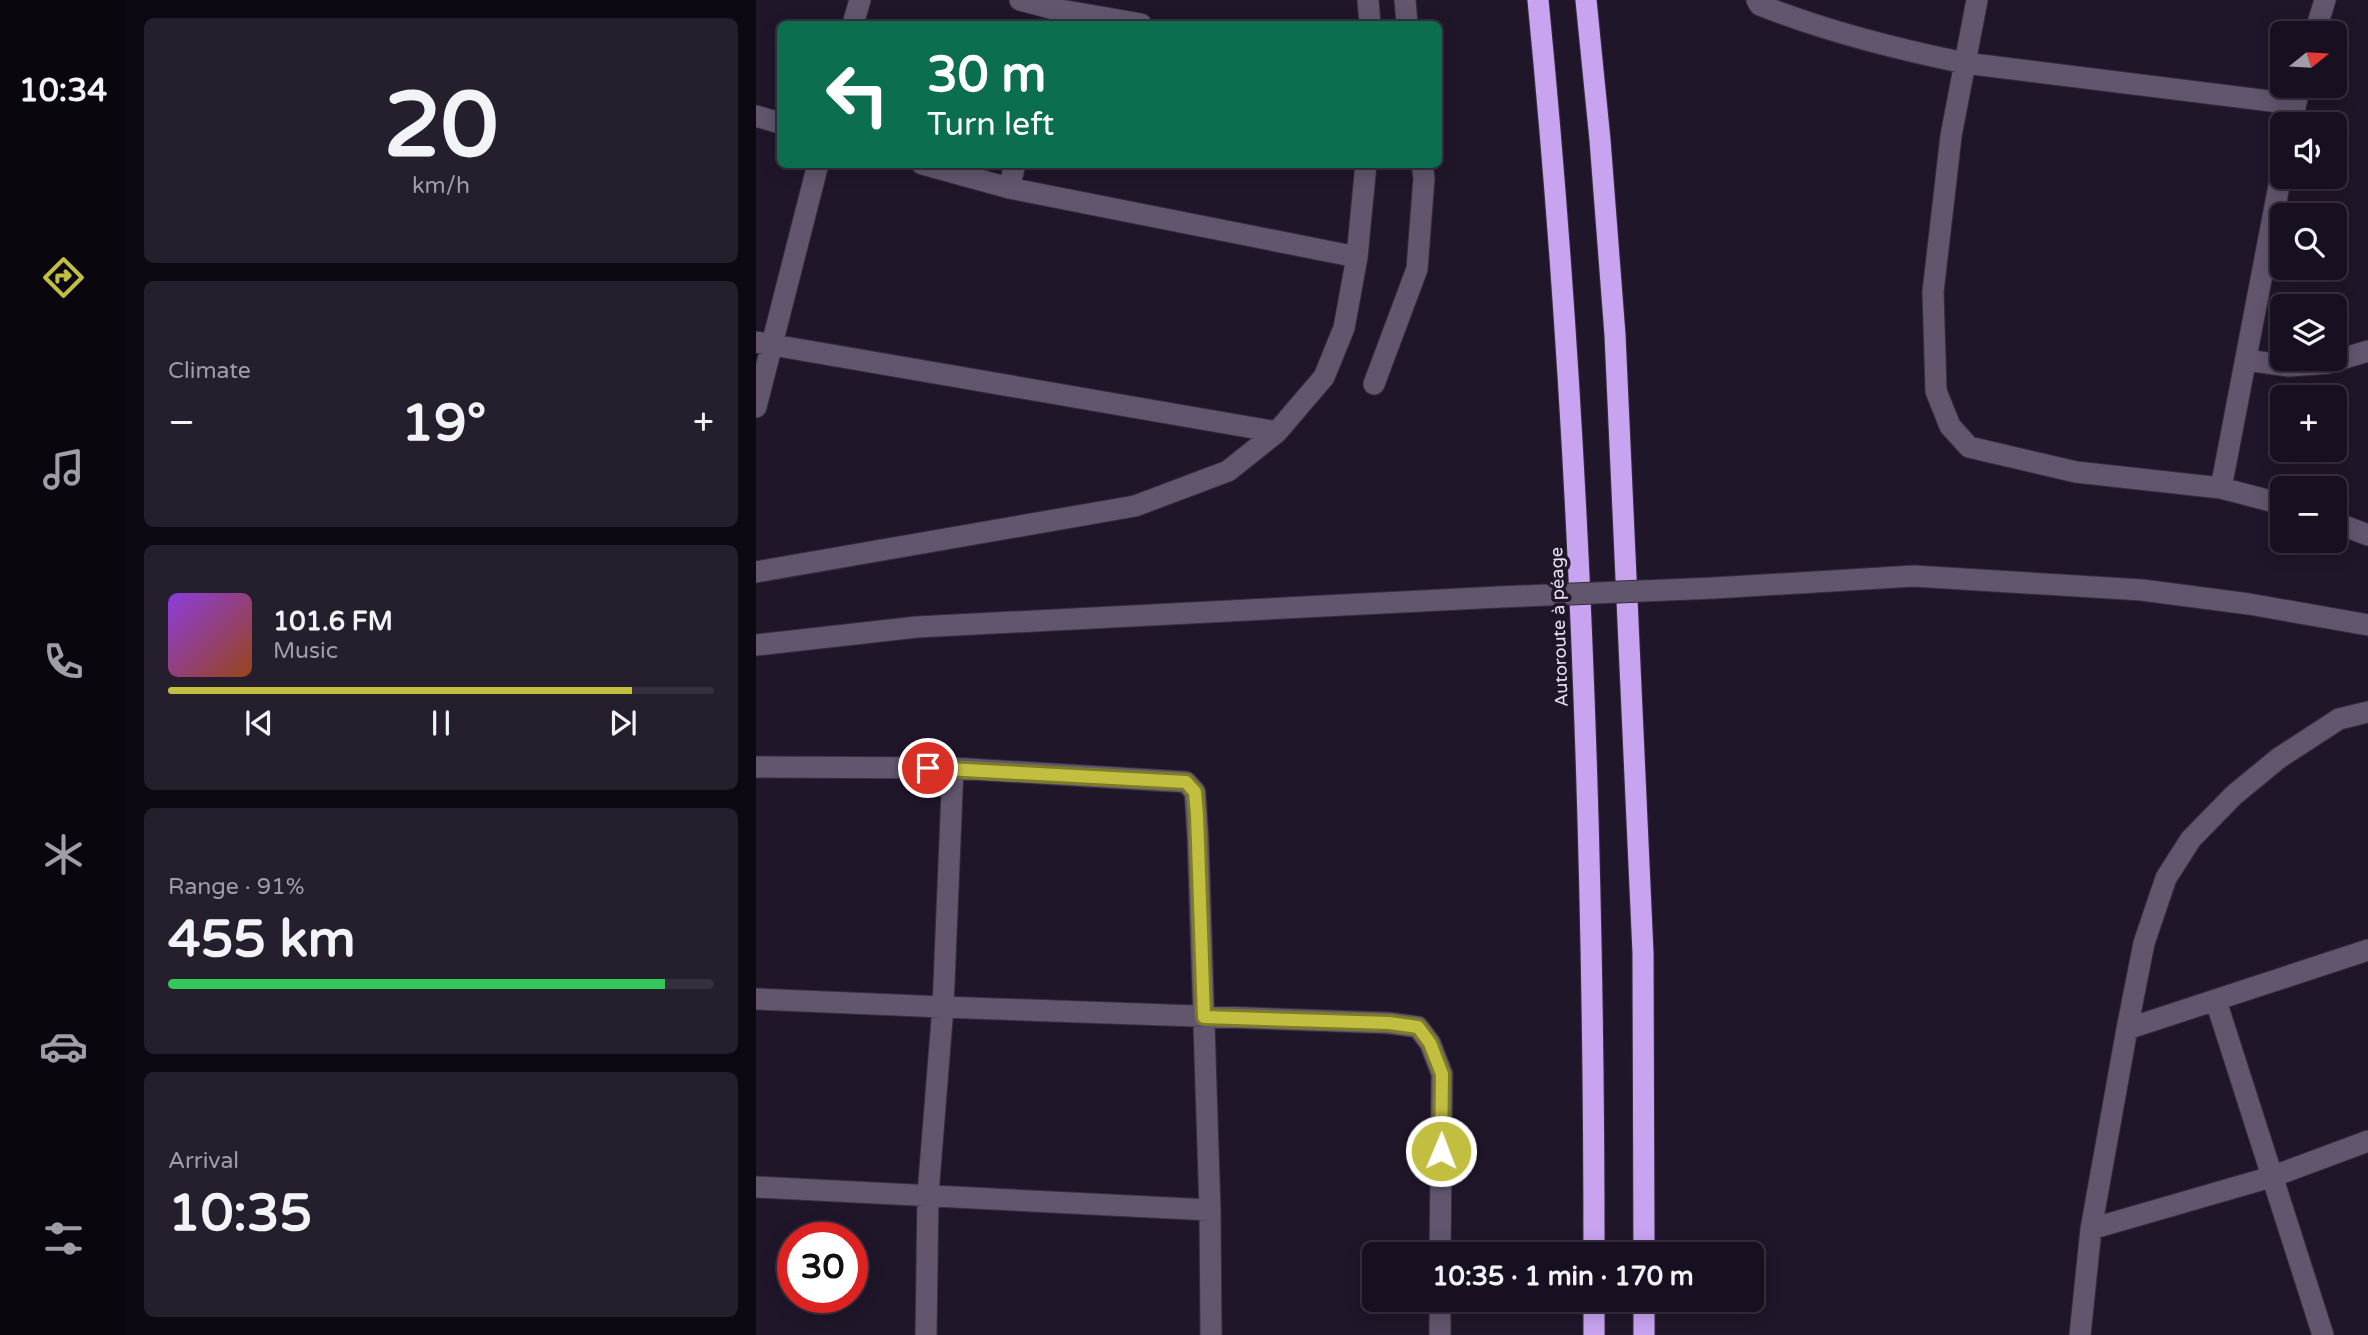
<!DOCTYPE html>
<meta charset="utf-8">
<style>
body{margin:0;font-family:"Varela Round",sans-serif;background:#251e2d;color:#f1f3f6;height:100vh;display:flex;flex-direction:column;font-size:26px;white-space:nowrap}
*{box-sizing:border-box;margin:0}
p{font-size:23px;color:#9f9da5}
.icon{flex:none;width:38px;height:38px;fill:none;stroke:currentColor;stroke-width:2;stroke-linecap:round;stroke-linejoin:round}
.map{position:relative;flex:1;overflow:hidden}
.drawer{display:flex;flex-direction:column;gap:18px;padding:18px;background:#0d0912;width:630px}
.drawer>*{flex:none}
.guide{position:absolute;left:21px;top:21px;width:665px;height:147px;border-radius:10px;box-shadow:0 4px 18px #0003,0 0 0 2px #36303e;background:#0b6e4f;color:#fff;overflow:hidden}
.needle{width:46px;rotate:72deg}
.tools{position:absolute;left:1514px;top:21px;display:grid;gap:14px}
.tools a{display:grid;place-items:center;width:77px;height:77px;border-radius:10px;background:#181020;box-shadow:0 4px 18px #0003,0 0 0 2px #36303e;font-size:35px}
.speed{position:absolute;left:21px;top:1222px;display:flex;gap:14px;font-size:35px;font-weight:700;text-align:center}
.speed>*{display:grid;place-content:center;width:91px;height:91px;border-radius:50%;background:#181020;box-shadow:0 4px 18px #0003,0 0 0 2px #36303e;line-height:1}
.speed .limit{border:10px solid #d22;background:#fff;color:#111}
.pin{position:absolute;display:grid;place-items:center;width:60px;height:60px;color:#fff;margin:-30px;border:4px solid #fff;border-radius:50%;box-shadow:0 2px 7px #0007}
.me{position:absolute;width:77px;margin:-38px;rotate:1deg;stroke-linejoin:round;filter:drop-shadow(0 0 5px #0008)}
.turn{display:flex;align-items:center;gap:24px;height:147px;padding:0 35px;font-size:32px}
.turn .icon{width:91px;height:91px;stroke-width:2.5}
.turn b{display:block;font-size:49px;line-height:60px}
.big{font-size:52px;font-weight:800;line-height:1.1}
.drawer .card{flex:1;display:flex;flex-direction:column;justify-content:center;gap:10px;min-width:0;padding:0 24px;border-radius:10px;background:#251e2d}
.drawer .dial{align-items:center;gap:0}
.dial b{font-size:91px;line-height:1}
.song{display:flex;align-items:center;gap:21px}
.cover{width:84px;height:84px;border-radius:10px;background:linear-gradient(135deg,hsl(270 70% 55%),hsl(20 70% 35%))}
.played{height:7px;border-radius:4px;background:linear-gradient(90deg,#c1be40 85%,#36303e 85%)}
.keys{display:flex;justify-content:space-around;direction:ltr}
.heat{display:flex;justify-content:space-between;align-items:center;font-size:38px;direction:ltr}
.charge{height:10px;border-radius:5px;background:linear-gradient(90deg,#34c759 91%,#36303e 0)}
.trip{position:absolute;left:606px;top:1242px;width:402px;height:70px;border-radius:10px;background:#181020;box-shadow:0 4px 18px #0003,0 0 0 2px #36303e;font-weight:800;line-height:70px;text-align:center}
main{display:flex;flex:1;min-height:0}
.tab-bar{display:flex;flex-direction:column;width:126px;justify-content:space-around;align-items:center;background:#0a060d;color:#9f9da5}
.tab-bar .icon{width:49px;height:49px}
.tab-bar .selected{color:#c1be40}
.tab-bar b{font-size:32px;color:#f1f3f6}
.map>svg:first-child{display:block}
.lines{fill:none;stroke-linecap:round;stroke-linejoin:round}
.street-casing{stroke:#352f3e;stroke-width:23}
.secondary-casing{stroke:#352f3e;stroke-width:23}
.highway-casing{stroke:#352f3e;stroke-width:23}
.street{stroke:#61566e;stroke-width:21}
.secondary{stroke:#61566e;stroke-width:21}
.highway{stroke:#c8a3f0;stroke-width:21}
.secondary-bridge-casing{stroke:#352f3e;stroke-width:23;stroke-linecap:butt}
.secondary-bridge{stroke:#61566e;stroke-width:21}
.route-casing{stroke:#7d7c2a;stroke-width:18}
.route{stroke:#c1be40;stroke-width:12}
.labels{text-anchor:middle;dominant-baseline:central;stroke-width:7;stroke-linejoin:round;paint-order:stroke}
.street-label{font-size:18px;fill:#e7e1ef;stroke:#20162a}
</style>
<main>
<nav class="tab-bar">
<b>10:34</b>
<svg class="icon selected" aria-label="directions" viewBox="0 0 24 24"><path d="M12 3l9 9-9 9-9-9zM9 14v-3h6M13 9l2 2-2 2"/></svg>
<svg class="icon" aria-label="music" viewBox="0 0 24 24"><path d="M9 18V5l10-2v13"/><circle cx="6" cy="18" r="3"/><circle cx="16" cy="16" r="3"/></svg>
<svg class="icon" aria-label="phone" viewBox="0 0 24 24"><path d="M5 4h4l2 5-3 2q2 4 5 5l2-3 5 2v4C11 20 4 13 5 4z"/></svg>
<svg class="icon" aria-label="climate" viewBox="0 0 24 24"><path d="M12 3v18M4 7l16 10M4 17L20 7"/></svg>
<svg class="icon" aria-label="car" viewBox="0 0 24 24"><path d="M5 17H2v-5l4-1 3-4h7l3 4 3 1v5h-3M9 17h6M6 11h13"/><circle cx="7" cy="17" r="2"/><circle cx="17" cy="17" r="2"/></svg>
<svg class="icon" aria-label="filters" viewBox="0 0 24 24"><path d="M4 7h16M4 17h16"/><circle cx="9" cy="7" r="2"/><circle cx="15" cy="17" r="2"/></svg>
</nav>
<section class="drawer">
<div class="card dial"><b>20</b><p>km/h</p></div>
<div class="card"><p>Climate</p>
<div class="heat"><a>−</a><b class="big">19°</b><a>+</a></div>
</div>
<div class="card">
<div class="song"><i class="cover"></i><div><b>101.6 FM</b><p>Music</p></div></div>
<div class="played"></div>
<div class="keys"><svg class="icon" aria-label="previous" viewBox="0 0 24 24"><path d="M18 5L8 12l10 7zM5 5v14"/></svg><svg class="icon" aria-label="pause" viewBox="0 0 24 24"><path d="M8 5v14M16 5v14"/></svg><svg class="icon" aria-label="next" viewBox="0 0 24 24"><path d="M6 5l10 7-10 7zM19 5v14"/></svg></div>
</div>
<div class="card"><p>Range · 91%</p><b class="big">455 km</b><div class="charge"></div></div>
<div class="card"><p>Arrival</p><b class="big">10:35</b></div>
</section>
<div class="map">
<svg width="1612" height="1335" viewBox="0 0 1612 1335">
<rect width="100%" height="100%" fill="#20162a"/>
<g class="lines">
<g class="street-casing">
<path id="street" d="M264 0 298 9 385 24
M612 0 614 24
M649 0 651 24
M1001 0 1004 5C1069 31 1140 49 1209 63L1538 104
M1221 0 1195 136 1177 292 1180 391 1194 426 1213 447 1320 472 1465 488
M97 24 104 0
M1559 33 1569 0
M0 116 24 123
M1535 124 1544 86
M166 164 253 188 601 257
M1526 170 1465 488 1526 504
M253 188 259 164
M0 342 521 432
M1490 360 1533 366 1572 363 1612 351
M618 384 661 269 668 178 666 164
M0 407 62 164
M1578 522 1612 535
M0 572 379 506 472 471 521 432 568 377 588 328 601 257 610 164
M0 767 197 768 430 782 439 792 442 839 454 1210 455 1335
M0 999 187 1007 633 1023 662 1027 674 1043 686 1074 684 1255
M1460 1001 1567 1335
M1371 1029 1612 950
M0 1187 454 1210
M1335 1229 1515 1177 1612 1141
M170 1335 172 1194 187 1007 197 768
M684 1335V1300
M1324 1335 1335 1229 1371 1029 1388 943 1410 878 1435 839 1478 795 1523 758 1583 719 1612 712"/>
</g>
<g class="secondary-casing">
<path id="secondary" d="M958 588 1158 576 1386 590 1493 604 1612 625
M0 645 161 627 743 597"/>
</g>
<g class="highway-casing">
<path id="highway" d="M782 0C823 417 838 836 838 1255
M830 0 844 140 859 335 887 953 888 1255
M838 1300V1335
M888 1335V1300"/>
</g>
<use href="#street" class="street"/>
<use href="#secondary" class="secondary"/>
<use href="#highway" class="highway"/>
<g class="secondary-bridge-casing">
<path id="secondary-bridge" d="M743 597 958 588"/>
</g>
<use href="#secondary-bridge" class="secondary-bridge"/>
</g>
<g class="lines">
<g class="route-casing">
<path id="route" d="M172 768 430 782 439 792 441 815 448 1017 633 1023 662 1027 674 1043 686 1074 685 1151"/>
</g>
<use href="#route" class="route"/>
</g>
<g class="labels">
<g class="street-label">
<text transform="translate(803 627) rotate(-92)">Autoroute à péage</text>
</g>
</g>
</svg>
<div class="tools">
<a><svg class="needle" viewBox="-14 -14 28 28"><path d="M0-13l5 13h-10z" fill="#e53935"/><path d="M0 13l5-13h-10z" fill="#9f9da5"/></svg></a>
<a><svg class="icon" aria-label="sound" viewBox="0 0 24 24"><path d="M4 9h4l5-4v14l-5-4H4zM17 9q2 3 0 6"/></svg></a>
<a><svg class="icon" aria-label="search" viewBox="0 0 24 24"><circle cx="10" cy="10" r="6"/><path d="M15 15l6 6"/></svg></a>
<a><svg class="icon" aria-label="layers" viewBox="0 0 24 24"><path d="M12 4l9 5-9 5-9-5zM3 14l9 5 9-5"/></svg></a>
<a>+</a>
<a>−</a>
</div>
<div class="speed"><div class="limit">30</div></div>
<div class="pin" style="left:172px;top:768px;background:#d93025"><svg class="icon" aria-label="arrive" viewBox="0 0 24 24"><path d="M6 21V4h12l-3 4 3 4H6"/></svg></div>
<svg class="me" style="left:685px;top:1151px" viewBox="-20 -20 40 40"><circle r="17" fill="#c1be40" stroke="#fff" stroke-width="3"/><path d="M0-11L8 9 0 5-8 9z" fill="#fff"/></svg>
<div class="trip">10:35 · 1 min · 170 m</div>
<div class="guide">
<div class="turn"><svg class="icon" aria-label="left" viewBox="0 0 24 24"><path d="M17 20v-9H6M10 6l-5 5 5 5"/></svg><div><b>30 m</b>Turn left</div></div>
</div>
</div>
</main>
